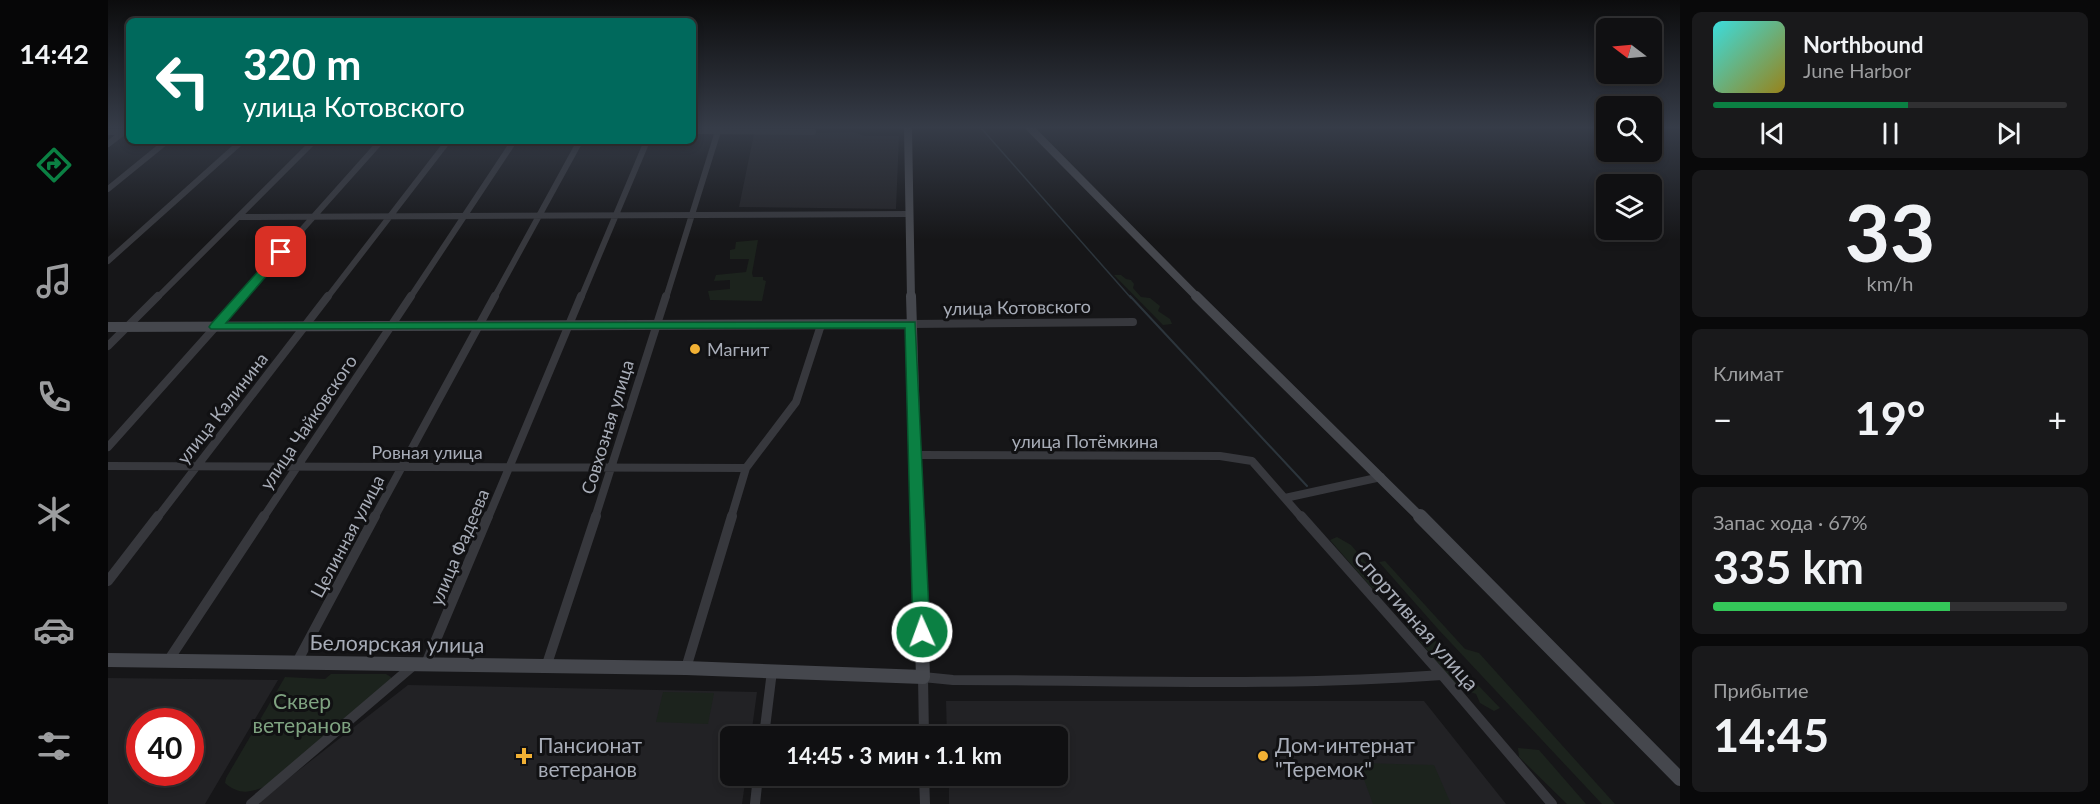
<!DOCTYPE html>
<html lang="ru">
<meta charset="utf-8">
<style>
body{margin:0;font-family:Lato,sans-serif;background:#19191b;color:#f1f3f6;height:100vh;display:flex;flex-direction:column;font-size:22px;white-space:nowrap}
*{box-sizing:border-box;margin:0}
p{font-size:20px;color:#9c9d9f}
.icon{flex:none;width:33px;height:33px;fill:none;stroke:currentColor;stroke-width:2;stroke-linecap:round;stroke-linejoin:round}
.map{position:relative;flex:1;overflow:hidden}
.sheet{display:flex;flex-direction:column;gap:12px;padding:12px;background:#09090a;width:420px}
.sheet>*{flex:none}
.top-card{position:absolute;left:18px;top:18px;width:570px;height:126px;border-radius:9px;box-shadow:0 3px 9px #0003,0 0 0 2px #303032;background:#00695c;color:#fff;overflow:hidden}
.needle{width:39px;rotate:286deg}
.tools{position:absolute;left:1488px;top:18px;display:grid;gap:12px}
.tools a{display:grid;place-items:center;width:66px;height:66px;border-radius:9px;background:#101012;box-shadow:0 3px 9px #0003,0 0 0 2px #303032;font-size:30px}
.speed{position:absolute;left:18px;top:708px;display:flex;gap:12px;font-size:30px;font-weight:700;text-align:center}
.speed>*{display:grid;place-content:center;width:78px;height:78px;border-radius:50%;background:#101012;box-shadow:0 3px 9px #0003,0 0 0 2px #303032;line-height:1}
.speed .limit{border:9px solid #d22;background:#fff;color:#111}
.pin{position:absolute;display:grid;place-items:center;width:51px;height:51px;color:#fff;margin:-26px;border-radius:12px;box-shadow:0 3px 9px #0006}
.me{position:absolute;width:66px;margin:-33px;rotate:358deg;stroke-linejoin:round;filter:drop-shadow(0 0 4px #0008)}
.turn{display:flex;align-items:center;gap:21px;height:126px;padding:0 18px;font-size:27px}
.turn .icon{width:78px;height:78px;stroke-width:2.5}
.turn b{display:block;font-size:42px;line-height:51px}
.big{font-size:45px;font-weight:700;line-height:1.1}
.sheet .card{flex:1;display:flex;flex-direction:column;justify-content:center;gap:9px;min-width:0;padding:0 21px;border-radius:9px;background:#19191b}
.sheet .dial{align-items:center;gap:0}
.dial b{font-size:78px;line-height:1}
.song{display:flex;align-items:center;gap:18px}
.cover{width:72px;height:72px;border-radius:9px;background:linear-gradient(135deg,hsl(180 70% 55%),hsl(50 70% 35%))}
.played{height:6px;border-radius:3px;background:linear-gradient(90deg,#0b8043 55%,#303032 55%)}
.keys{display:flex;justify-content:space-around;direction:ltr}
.heat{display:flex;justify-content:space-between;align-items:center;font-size:33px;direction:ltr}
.charge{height:9px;border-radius:4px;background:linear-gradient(90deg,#34c759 67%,#303032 0)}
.trip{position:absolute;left:612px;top:726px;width:348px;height:60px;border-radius:9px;background:#101012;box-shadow:0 3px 9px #0003,0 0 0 2px #303032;font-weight:700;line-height:60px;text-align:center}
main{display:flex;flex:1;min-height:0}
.tab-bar{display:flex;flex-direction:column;width:108px;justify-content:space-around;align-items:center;background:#060607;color:#9c9d9f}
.tab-bar .icon{width:42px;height:42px}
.tab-bar .selected{color:#0b8043}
.tab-bar b{font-size:27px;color:#f1f3f6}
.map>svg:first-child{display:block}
.built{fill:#222225;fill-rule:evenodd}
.green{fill:#1c231d}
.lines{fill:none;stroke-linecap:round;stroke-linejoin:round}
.stream-far1{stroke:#2c353c;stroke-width:1.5}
.stream{stroke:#2c353c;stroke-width:2}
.street-far2{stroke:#37383d;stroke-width:6}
.street-far1{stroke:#37383d;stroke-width:8}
.street{stroke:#37383d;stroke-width:10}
.secondary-far2{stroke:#45474d;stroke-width:8}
.secondary-far1{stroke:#45474d;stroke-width:10}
.secondary{stroke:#45474d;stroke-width:14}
.route{fill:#0b8043;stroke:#07532c;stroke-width:1.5}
.poi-dot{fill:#f2b134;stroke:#111113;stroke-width:2}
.labels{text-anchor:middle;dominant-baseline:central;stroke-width:6;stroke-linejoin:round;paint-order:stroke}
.street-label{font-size:18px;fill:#a8adb8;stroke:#111113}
.poi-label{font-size:18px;fill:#a8adb8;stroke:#111113;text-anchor:start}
.near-street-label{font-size:21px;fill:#a8adb8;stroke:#111113}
.near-park-label{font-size:21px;fill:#7fa381;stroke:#111113}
.near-poi-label{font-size:21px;fill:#a8adb8;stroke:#111113;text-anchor:start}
</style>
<main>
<nav class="tab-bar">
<b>14:42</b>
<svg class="icon selected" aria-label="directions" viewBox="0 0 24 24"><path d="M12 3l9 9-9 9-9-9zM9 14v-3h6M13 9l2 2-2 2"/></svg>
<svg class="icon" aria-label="music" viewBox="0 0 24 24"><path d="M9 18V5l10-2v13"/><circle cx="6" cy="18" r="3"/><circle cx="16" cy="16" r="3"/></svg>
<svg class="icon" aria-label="phone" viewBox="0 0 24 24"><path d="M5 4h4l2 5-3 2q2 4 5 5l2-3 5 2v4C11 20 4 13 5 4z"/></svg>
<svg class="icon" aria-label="climate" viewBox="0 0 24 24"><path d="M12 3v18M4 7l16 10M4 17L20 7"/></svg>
<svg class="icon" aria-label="car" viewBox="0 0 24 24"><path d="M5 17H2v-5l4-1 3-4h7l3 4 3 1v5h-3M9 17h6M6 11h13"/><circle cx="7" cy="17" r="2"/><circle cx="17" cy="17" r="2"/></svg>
<svg class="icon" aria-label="filters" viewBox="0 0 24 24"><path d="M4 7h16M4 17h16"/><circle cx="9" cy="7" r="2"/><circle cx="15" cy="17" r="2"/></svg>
</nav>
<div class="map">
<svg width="1572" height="804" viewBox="0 0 1572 804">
<rect width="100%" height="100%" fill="#161618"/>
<path class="built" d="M746 132 756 136H791L788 209 631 207 646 134Z
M0 678 170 680 97 804H0ZM32 722H82V772H32Z
M300 685 649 692 643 736H622V776H638L634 804H151L154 799Z
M838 701H1316L1398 804H841V776H950V736H839Z"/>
<path class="green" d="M650 240 644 273 645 277H655V280L658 281 654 301 602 300 600 291 622 289V280L606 281 608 275 638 272 641 259H622V250L627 249 628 242Z
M1006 275H1013L1018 279 1023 280 1026 284 1025 288 1033 297 1042 298 1052 306 1050 311 1062 319 1064 324 1055 325Z
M1229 537 1243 545 1277 585 1268 593 1222 540Z
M1277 561 1357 649 1371 653 1507 804H1494L1330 629 1271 562Z
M1306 624 1321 634 1392 708 1386 711 1372 703 1368 694 1351 688 1298 625Z
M223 674H278L283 677V681L158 786C142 793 131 795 117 783L118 778 177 677 217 679Z
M555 692 606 693 600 724 548 722Z
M1410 748 1431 750 1478 804H1459L1411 757Z
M1250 763 1326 765 1343 804H1265Z"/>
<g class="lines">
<path class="stream-far1" d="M873 128 1023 298"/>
<path class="stream" d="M1022 296 1199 486"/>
<path class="street-far2" d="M585 131 705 132
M0 132H16
M0 144 21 128
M0 189 59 141
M131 217 801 214
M0 261 134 141
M49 298 206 141
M133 298 273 141
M219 298 340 141
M302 298 406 141
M386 298 472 141
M473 298 539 141
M558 298 611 128"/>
<path class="street-far1" d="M803 324 1025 322
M0 346 50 296
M0 447 135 296
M809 455 1112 456 1144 461 1194 518
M0 466 638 468
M1177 498 1273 477
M49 518 220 296
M155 518 303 296
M266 518 387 296
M380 518 473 296
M487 518 558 296
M623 518 638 468 688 402 713 325"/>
<path class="street" d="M1193 516 1334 675 1444 804
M0 581 50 516
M60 661 156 516
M189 662 267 516
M317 666 380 516
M438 667 488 516
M578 668 624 516
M656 736 664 671
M816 736 815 677 845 680C1008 680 1171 687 1334 675
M816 776 817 804
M143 804 306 665
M647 804 650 776"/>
<path class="secondary-far2" d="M800 128 803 298
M922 128 1090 298"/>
<path class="secondary-far1" d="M803 296 810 518
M1088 296 1313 518
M0 327 803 324"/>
<path class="secondary" d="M1312 516 1572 779
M0 660 578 668 815 677 810 516"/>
</g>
<linearGradient id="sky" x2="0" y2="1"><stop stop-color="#0c0c0d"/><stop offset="0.53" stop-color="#363c48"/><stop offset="1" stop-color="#363c48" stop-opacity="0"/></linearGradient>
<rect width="1572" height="240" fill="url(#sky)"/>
<path class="route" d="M173 249 179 252 177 254 118 323 807 322 822 632 820 638 814 640 808 638 805 632 797 328 103 329 101 327 103 324 169 250Z"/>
<g class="poi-dot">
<circle cx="587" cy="349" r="6"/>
<path d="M413 747h6v6h6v6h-6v6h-6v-6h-6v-6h6z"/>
<circle cx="1155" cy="756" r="6"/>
</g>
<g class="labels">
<g class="street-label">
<text transform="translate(909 307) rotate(-1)">улица Котовского</text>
<text transform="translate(114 408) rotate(-52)">улица Калинина</text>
<text transform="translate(200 422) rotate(-56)">улица Чайковского</text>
<text transform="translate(499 427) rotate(-73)">Совхозная улица</text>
<text x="977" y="441">улица Потёмкина</text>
<text x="319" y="452">Ровная улица</text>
<text transform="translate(239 536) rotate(-62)">Целинная улица</text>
<text transform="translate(351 547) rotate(-67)">улица Фадеева</text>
</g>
<g class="poi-label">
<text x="599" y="349">Магнит</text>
</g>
<g class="near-street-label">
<text transform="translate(1309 620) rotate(49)">Спортивная улица</text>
<text transform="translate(289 643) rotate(1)">Белоярская улица</text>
</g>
<g class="near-park-label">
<text x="194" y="700">Сквер<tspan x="194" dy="24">ветеранов</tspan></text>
</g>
<g class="near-poi-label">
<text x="430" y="744">Пансионат<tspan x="430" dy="24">ветеранов</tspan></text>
<text x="1167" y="744">Дом-интернат<tspan x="1167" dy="24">"Теремок"</tspan></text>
</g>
</g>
</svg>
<div class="tools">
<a><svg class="needle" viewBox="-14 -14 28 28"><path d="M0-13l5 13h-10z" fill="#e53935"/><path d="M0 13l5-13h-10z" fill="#9c9d9f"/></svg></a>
<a><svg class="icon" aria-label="search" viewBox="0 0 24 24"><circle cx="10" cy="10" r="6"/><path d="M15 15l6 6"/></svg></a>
<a><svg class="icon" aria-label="layers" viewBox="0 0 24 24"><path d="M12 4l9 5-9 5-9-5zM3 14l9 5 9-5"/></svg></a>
</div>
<div class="speed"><div class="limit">40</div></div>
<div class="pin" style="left:173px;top:252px;background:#d93025"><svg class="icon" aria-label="arrive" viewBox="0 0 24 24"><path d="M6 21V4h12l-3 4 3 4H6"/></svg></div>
<svg class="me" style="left:814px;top:632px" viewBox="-20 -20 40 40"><circle r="17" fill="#0b8043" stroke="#fff" stroke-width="3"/><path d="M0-11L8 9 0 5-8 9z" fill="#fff"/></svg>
<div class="trip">14:45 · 3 мин · 1.1 km</div>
<div class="top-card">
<div class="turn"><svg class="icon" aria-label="left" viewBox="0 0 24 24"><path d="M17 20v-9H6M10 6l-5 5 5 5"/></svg><div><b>320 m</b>улица Котовского</div></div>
</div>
</div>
<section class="sheet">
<div class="card">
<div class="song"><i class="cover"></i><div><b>Northbound</b><p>June Harbor</p></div></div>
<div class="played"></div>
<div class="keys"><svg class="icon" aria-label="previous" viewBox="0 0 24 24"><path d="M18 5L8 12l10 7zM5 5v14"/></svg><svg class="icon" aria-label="pause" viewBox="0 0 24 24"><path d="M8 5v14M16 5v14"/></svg><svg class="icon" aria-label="next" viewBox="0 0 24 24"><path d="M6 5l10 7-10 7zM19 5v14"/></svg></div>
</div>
<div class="card dial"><b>33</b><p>km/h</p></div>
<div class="card"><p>Климат</p>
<div class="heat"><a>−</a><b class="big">19°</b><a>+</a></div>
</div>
<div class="card"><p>Запас хода · 67%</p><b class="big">335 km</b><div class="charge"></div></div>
<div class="card"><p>Прибытие</p><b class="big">14:45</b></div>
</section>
</main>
